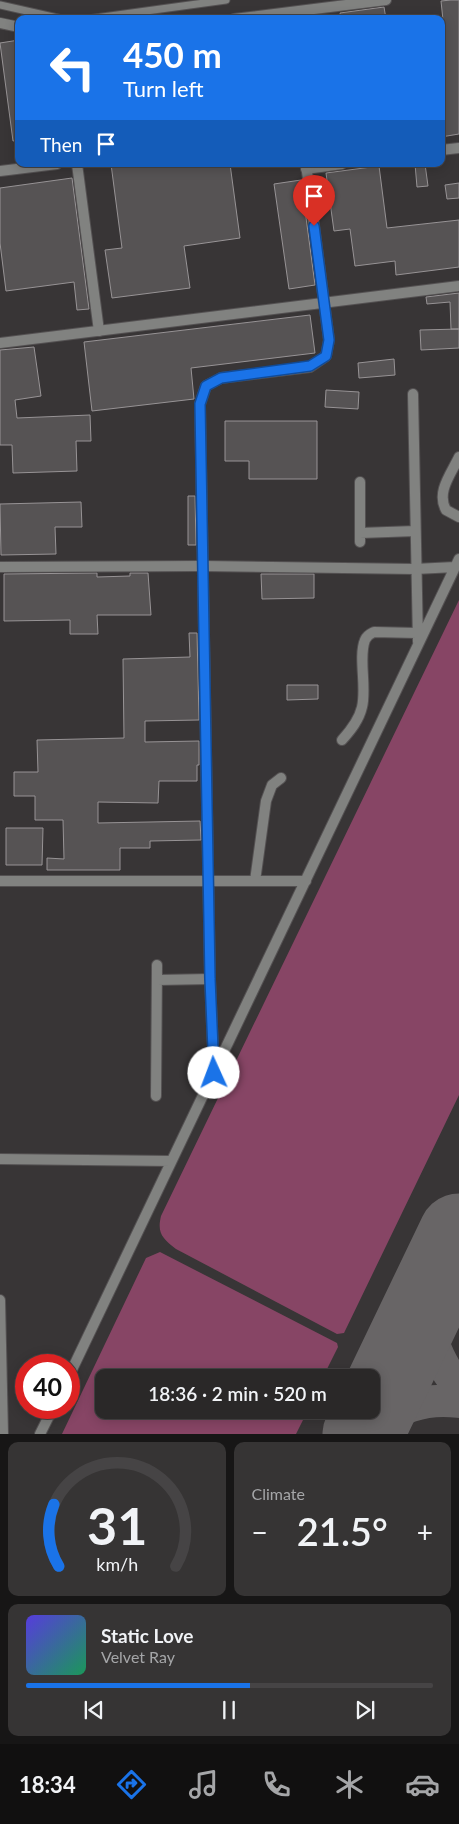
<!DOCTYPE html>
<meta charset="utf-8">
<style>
body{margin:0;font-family:Lato,sans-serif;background:#363434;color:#f1f3f6;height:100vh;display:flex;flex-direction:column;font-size:19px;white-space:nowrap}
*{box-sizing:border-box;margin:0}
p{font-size:16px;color:#a5a6a8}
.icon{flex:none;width:28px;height:28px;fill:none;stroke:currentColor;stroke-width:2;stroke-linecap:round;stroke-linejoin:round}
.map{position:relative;height:1434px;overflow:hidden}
.drawer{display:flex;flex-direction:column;gap:8px;padding:8px;background:#171616;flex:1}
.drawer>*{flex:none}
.guide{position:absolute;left:15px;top:15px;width:430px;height:152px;border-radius:10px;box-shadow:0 2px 12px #0003,0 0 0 1px #464445;background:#1a73e8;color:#fff;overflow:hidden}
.speed{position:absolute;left:15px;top:1354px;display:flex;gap:10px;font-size:25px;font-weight:700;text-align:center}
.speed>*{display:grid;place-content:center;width:65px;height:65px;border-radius:50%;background:#2a2828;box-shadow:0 2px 12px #0003,0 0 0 1px #464445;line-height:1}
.speed .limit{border:8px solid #d22;background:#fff;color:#111}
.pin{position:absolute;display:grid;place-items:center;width:42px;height:42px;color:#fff;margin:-51px -21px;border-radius:50% 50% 50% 0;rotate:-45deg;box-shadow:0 0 5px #0007}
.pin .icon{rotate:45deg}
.me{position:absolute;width:55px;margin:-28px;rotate:358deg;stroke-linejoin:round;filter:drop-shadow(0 0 4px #0008)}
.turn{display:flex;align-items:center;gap:18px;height:105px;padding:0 25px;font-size:22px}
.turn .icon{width:65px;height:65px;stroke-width:2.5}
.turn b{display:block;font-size:35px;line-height:42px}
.then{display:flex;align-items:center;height:48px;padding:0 25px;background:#0003;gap:10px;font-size:19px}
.big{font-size:38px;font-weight:600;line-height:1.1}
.drawer .card{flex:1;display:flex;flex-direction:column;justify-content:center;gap:8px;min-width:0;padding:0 18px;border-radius:10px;background:#363434}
.drawer .dial{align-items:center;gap:0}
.dial svg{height:130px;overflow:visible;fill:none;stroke:#464445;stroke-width:7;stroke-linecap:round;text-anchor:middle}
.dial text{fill:#f1f3f6;stroke:none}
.song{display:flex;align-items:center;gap:15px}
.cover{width:60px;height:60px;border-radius:8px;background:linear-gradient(135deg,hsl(250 70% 55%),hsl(150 70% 35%))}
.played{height:5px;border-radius:2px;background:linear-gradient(90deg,#1a73e8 55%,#464445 55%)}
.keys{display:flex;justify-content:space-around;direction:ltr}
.heat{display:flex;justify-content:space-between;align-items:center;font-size:28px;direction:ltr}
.drawer .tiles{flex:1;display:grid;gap:8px;grid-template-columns:1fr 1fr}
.card:last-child{grid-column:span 2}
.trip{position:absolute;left:95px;top:1369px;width:285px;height:50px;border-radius:10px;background:#2a2828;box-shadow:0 2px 12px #0003,0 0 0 1px #464445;font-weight:600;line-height:50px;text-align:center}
.tab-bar{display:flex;height:80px;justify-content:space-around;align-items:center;background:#111010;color:#a5a6a8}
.tab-bar .icon{width:35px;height:35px}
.tab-bar .selected{color:#1a73e8}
.tab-bar b{font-size:22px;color:#f1f3f6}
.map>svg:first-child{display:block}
.green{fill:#874565}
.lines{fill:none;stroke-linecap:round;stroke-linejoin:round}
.taxiway{stroke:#686566;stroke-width:32}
.runway{stroke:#686566;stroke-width:81}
.building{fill:#565354;stroke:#979395}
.service-casing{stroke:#545152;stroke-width:9}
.minor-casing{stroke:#545152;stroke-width:12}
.tertiary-casing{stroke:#545152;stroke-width:12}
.service{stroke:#818280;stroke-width:7}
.minor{stroke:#818280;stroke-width:10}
.tertiary{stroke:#818280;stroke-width:10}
.route-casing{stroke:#114b97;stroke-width:12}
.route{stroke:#1a73e8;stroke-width:9}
</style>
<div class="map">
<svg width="459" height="1434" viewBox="0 0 459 1434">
<rect width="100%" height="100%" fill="#383536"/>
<path class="green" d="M459 600V1095L344 1333 337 1334 176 1249C162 1238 157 1233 161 1216Z
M160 1252 337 1343 338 1347 323 1377 104 1378V1410H308L296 1434H62L146 1258Z"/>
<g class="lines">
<path class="taxiway" d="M430 1294C429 1304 428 1313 429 1322 431 1345 444 1370 459 1387
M366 1434C392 1409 423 1397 459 1402"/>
<path class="runway" d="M363 1434 459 1234"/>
</g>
<path class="building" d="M451 0H459V134L441 137V20H443L441 1Z
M384 7 386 19H341L340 13Z
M19 40V140L13 141 0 43Z
M111 164H230L240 238 184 246 190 288 112 298 105 250 122 248Z
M415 164H425L428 186 417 187Z
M379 166 387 228 459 220V267L396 275 395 261 355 266 350 229 334 231 326 173Z
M72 178 89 309 77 310 74 282 6 291 0 243V188Z
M301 180 315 285 289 289 274 184Z
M459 183V198L447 199 445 185Z
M459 293V329H451L450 302 427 304 426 297Z
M310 315 315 353 191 368 194 399 92 411 84 342Z
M459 329V348L421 350 420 330Z
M34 347 41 396 15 400 17 418 90 415 91 441H76L77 471 13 473 12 445H0V350Z
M394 359 395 375 359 378 358 363Z
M326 390 359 392 358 409 325 407Z
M225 421H317V479H249V461H225Z
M188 496H195L196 545H188Z
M81 502 82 527H55L56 554 1 555 0 504Z
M97 573V577L130 576V573H148L151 615H97L98 634H70V620L4 621V574Z
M261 574H314V598L262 599Z
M189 633H197L199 720 145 721V742L199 741V765H197V781H159L158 803 98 802V823L200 821 201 840 150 841V848H120V870H47V858L64 859 63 820H35V796H14V772H38L37 740 124 738 123 659 190 657Z
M287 685H318V699L287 700Z
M6 828H43L42 865H6Z"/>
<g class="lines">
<g class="service-casing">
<path id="service" d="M0 5 62 19
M88 19 226 0"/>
</g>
<g class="minor-casing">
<path id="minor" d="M234 19 386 0
M0 23 19 27
M441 150 459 148
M77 164 99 331
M306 169 342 164
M0 171 57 164
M413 394 418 642
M459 457C451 474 436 492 446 510L459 517
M360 482V542
M360 533 415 531
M0 567 202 566 415 569 455 567
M342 740C351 730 359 720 362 707 367 687 358 657 365 640 367 635 370 634 374 632L417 633
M0 881H306
M255 881 266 801 272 785 281 778
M157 980 210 979
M156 1096 157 965
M0 1159 171 1161
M0 1300 3 1434
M69 1376 459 559
M40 1434 53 1408"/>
</g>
<g class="tertiary-casing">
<path id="tertiary" d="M285 13 286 19
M0 343 459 286
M214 1073 210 979 200 404 206 386 221 378 310 367 326 356 329 340 306 164"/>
</g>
<use href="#service" class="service"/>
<use href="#minor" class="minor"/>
<use href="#tertiary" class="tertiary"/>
</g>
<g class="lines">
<g class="route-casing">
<path id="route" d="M214 1073 210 979 200 404 206 386 221 378 310 366 326 356 329 340 314 226"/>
</g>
<use href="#route" class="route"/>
</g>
</svg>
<div class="speed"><div class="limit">40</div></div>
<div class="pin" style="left:314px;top:226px;background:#d93025"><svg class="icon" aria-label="arrive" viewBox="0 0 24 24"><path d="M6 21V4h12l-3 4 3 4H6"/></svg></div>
<svg class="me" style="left:214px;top:1073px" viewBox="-20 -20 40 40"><circle r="19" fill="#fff"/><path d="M0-13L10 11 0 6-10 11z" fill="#1a73e8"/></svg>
<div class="trip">18:36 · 2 min · 520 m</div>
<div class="guide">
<div class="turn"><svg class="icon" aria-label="left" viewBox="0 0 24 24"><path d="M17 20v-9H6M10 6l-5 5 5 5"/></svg><div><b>450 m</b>Turn left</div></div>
<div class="then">Then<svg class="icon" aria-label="arrive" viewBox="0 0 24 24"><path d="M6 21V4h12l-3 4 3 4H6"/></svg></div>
</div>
</div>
<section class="drawer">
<div class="tiles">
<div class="card dial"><svg viewBox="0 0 100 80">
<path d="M14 69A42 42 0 1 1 86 69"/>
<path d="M14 69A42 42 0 0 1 11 31" stroke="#1a73e8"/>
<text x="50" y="56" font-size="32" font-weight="700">31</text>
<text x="50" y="72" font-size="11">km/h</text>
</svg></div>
<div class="card"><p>Climate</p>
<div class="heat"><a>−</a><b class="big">21.5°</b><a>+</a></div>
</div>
<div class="card">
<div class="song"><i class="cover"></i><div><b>Static Love</b><p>Velvet Ray</p></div></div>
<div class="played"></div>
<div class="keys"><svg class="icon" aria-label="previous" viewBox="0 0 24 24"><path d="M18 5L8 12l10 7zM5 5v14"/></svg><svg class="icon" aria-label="pause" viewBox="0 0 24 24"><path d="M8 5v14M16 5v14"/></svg><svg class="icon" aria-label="next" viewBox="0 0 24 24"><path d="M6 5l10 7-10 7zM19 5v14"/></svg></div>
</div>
</div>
</section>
<nav class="tab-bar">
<b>18:34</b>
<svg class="icon selected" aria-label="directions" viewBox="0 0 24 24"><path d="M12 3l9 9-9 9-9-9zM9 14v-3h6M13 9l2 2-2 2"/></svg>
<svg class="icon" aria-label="music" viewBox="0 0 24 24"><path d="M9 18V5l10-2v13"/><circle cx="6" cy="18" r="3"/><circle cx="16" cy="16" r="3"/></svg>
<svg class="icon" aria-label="phone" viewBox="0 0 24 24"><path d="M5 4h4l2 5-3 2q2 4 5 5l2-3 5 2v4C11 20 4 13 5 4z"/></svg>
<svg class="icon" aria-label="climate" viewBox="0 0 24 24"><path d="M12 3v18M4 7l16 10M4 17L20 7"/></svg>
<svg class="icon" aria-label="car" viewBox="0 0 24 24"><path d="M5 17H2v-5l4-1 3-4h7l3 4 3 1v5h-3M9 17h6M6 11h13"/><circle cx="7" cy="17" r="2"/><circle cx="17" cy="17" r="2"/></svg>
</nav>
